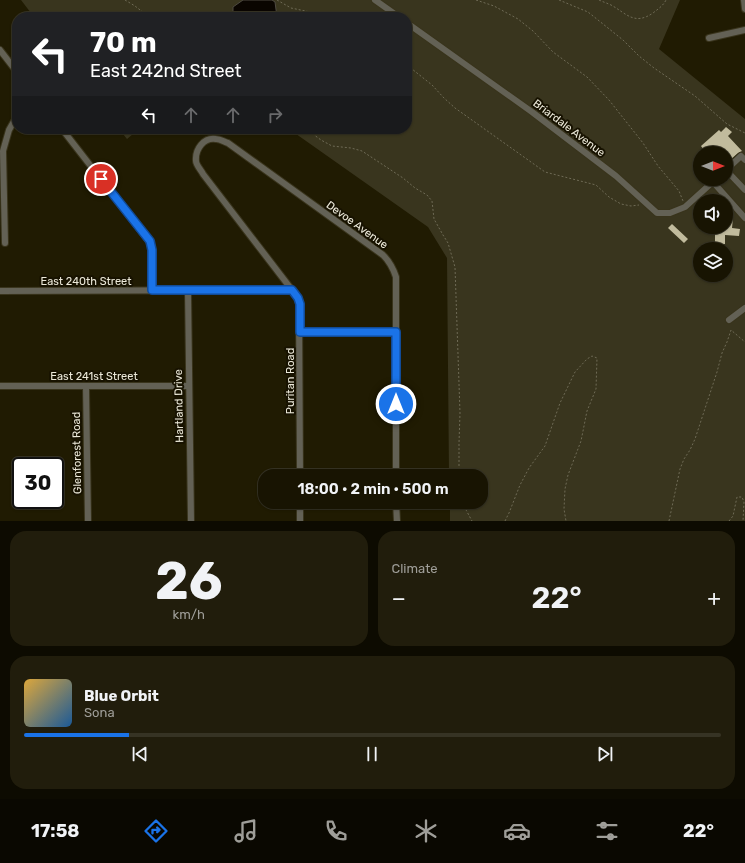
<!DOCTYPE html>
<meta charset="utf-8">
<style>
body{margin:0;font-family:Rubik,sans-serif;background:#211d0c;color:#f1f3f6;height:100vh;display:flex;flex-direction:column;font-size:15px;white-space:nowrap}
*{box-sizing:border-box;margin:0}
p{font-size:13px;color:#9f9e99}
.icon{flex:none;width:22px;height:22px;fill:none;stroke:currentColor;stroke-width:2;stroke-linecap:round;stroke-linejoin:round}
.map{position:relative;height:521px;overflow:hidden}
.details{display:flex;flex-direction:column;gap:10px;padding:10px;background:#0d0b01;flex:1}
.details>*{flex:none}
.banner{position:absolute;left:12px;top:12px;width:400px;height:122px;border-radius:16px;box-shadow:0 1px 3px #0004,0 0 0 1px #363324;background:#202124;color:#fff;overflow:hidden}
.needle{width:26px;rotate:90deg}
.fabs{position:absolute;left:693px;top:146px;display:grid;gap:8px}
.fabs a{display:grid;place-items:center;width:40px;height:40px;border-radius:50%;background:#181402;box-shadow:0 1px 3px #0004,0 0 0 1px #363324;font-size:20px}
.speed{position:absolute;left:12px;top:457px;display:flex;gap:8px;font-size:20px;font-weight:700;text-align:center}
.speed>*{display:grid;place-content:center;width:52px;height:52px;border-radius:50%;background:#181402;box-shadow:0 1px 3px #0004,0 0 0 1px #363324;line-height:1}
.speed .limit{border:2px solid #111;border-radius:6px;background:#fff;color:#111}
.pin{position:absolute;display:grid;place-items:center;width:34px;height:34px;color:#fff;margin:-17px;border:2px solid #fff;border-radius:50%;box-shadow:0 1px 4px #0007}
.me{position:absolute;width:44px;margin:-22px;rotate:0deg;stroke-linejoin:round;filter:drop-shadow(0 0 3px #0008)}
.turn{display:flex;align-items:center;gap:14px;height:84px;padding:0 12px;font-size:18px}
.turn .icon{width:52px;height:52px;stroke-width:2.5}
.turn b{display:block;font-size:28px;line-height:34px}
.lanes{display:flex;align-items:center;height:38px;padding:0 12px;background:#0003;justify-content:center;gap:20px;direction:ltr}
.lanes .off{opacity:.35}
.big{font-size:30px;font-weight:600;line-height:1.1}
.details .widget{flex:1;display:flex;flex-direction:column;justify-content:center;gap:6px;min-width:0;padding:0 14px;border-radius:16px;background:#211d0c}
.details .dial{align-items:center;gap:0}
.dial b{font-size:52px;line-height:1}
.song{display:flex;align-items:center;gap:12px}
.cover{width:48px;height:48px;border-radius:6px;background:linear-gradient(135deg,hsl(40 70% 55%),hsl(210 70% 35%))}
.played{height:4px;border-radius:2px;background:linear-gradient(90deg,#1a73e8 15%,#363324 15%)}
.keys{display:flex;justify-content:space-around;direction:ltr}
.heat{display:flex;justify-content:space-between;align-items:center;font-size:22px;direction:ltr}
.details .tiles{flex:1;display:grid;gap:10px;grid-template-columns:1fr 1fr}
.widget:last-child{grid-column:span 2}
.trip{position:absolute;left:258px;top:469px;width:230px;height:40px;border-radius:16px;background:#181402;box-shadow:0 1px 3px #0004,0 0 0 1px #363324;font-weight:600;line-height:40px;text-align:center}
.tab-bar{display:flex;height:64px;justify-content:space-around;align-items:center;background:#0a0801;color:#9f9e99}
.tab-bar .icon{width:28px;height:28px}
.tab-bar .current{color:#1a73e8}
.tab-bar b{font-size:18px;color:#f1f3f6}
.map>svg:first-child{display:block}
.green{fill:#39351e;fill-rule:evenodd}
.water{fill:#0a0500;stroke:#4e4a41}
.building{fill:#c1bb9d}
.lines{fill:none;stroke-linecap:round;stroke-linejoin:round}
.minor-casing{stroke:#39341c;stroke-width:8}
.path{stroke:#6f6b56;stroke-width:1;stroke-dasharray:2 2;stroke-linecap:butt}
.minor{stroke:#636155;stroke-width:6}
.route-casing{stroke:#114b97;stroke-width:10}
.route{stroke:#1a73e8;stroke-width:7}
.labels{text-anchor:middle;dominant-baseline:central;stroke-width:4;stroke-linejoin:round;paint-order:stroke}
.street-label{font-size:11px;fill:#edeada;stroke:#171200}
</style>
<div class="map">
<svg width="745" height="521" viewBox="0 0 745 521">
<rect width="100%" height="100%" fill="#201b02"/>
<path class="green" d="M21 0H680L659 49 745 119V521H450V502H481V476H449L447 258 428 227 289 129H407V17H34ZM700 153H726V179H700ZM700 201H726V227H700ZM700 249H726V275H700Z
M119 129H139L127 139Z"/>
<path class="water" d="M243 0H272L275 2 277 17H233V7Z"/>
<path class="building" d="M726 127 732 132 728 136 742 151 738 153 730 160 726 156V153H723L718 147 712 153H706L701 146 719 130 721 132Z
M726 217 733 218 732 228 740 229 739 236 725 235V244H715V228H723V227H726Z
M672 224 688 239 684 243 668 228Z"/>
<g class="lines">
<g class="minor-casing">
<path id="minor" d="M375 0 399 17
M744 0 745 9
M407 23 532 112 616 176 657 213H670L685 207 716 179
M709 38 745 30
M0 50 17 72
M62 129 149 241 152 250V290
M726 170 745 190
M726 170 741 156 745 160
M713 182 745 218
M5 243 3 151 9 130 17 116
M0 291 292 290
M188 291 191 521
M729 320 745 308
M299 332H396
M0 386H189
M86 386 88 521
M300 476 299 304 298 298 292 290 203 174C201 170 196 165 196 161 195 149 204 137 216 139 221 139 224 142 228 143L383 255C390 262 393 268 396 277V476
M300 502V521
M396 502 397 521"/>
</g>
<path class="path" d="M125 0 135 6 149 17
M277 0 291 8 315 13 325 17
M476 0 494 6 518 19 533 31 553 52 587 77 609 100 643 143 658 166 679 191 683 201
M559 0 588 12 623 40 639 56 654 68 695 96 727 124 745 133
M599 0C603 2 607 3 611 5 626 13 634 26 653 13 658 9 663 6 666 0
M407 65 432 85 444 98 455 108 545 172 596 185 609 197 621 204 631 206 639 205
M306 129 321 140 332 146 351 148 362 151 403 178 415 188 427 195 432 201 434 219 443 235 448 243 455 267 460 413 459 443V476
M463 502 465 508 472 521
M505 521 509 513 520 485 529 468 545 446 560 403 575 372 587 359 592 356 597 358 596 389 587 411 581 441 568 475 565 489 564 509 566 521
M669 521 680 469 684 459 690 450 695 439 717 372 722 353 727 342 731 330 745 342
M729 521 733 516 737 497H742L744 502 743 521"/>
<use href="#minor" class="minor"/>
</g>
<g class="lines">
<g class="route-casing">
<path id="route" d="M101 179 150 241 152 250V290H292L298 298 300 304V332H396V404"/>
</g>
<use href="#route" class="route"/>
</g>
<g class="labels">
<g class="street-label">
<text transform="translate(569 128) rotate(37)">Briardale Avenue</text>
<text transform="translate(357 225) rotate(36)">Devoe Avenue</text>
<text x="86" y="281">East 240th Street</text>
<text x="94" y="376">East 241st Street</text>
<text transform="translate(290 381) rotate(-90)">Puritan Road</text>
<text transform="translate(179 406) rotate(-91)">Hartland Drive</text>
<text transform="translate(77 453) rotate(-91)">Glenforest Road</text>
</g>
</g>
</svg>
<div class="fabs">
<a><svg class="needle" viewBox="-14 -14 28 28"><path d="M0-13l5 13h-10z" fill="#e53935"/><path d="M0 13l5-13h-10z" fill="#9f9e99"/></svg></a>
<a><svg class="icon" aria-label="sound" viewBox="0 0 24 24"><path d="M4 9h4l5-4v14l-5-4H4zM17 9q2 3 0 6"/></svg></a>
<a><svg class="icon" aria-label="layers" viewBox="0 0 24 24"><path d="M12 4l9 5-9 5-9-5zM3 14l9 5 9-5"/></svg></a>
</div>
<div class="speed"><div class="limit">30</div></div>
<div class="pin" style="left:101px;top:179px;background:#d93025"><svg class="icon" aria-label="arrive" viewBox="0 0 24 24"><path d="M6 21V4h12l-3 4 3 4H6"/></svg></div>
<svg class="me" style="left:396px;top:404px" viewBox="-20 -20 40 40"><circle r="17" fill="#1a73e8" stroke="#fff" stroke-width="3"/><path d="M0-11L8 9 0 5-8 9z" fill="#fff"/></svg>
<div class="trip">18:00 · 2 min · 500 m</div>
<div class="banner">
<div class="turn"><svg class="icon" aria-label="left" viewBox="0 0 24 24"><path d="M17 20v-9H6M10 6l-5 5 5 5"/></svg><div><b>70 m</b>East 242nd Street</div></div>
<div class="lanes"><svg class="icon" aria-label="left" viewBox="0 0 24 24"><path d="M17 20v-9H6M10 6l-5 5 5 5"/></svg><svg class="icon off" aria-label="ahead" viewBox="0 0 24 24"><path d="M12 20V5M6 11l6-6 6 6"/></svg><svg class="icon off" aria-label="ahead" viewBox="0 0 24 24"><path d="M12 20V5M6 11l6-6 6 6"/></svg><svg class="icon off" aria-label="right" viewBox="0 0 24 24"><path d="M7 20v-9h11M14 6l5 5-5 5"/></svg></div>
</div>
</div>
<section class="details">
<div class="tiles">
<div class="widget dial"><b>26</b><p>km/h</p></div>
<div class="widget"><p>Climate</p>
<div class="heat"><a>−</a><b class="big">22°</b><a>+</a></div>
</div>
<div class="widget">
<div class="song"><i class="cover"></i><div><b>Blue Orbit</b><p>Sona</p></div></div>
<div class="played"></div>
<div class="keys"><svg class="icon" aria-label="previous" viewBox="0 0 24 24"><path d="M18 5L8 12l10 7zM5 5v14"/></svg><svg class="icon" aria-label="pause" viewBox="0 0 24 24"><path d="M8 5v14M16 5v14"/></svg><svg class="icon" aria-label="next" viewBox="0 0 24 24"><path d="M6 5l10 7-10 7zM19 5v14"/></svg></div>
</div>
</div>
</section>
<nav class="tab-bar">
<b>17:58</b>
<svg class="icon current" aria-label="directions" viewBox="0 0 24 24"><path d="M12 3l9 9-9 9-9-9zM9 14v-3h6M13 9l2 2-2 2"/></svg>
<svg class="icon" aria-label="music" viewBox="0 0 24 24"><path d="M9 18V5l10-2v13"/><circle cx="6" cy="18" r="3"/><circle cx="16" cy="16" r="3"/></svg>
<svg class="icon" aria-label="phone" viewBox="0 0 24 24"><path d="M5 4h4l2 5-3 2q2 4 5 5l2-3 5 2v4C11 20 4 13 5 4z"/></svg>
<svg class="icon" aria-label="climate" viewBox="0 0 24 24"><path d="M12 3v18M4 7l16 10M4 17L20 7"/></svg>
<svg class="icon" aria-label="car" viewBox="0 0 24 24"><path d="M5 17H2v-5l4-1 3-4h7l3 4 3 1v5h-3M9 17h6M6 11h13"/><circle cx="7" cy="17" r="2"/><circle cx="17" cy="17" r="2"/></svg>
<svg class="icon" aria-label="filters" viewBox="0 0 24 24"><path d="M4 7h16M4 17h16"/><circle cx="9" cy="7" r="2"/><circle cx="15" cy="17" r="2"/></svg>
<b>22°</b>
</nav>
